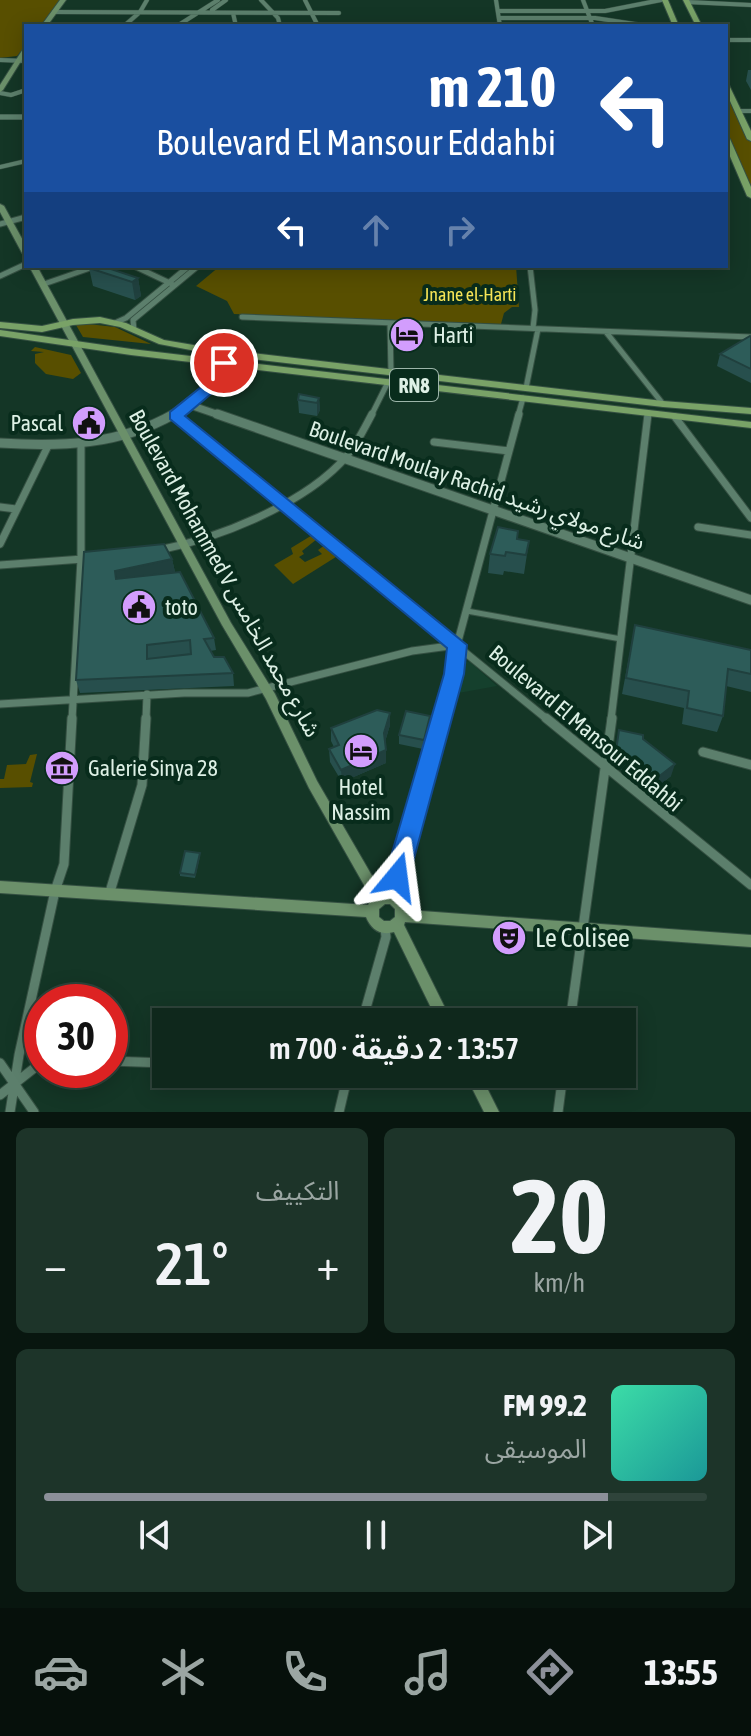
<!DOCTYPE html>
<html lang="ar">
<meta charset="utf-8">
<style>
body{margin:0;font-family:"Asap Condensed","Noto Sans Arabic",sans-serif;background:#1d3429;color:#f1f3f6;direction:rtl;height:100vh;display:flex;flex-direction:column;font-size:30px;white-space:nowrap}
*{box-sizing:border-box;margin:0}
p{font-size:26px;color:#9ba6a3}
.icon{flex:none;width:44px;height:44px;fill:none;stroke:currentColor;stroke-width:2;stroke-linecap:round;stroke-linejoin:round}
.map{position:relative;height:1112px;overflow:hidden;direction:ltr}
.panel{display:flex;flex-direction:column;gap:16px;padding:16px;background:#08160f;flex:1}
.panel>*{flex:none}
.top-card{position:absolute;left:24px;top:24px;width:704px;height:244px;border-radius:0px;box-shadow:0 4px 20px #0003,0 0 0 2px #2f443b;direction:rtl;background:#1a4fa0;color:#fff;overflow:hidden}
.speed{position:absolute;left:24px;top:984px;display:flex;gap:16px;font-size:40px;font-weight:700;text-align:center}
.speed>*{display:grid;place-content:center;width:104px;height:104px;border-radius:50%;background:#0f281c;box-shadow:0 4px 20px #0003,0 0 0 2px #2f443b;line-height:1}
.speed .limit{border:12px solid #d22;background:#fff;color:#111}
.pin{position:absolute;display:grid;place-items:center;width:68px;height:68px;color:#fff;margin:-34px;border:4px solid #fff;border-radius:50%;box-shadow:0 2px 8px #0007}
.me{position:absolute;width:88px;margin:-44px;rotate:16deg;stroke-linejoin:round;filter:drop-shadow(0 0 6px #0008)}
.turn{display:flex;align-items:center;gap:28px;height:168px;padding:0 40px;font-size:36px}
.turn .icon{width:104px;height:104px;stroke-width:2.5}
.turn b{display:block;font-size:56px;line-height:68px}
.lanes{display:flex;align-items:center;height:76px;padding:0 40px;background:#0003;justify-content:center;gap:40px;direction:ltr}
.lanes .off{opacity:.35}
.big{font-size:60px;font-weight:600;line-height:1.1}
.panel .tile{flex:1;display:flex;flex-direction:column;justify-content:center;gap:12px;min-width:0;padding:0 28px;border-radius:12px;background:#1d3429}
.panel .dial{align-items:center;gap:0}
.dial b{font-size:104px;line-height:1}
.song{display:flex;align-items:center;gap:24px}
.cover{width:96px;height:96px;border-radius:12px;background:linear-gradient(135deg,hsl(160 70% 55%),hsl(180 70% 35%))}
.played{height:8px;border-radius:4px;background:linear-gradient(90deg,#8c9099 85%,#2f443b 85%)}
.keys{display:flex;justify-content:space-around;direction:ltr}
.heat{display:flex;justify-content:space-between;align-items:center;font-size:44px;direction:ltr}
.panel .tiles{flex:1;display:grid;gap:16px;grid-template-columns:1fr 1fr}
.tile:last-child{grid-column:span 2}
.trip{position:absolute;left:152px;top:1008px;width:484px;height:80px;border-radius:0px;background:#0f281c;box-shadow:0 4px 20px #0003,0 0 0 2px #2f443b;font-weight:600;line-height:80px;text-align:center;direction:rtl}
.menu{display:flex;height:128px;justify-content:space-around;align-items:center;background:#06100b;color:#9ba6a3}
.menu .icon{width:56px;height:56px}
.menu .active{color:#8c9099}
.menu b{font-size:36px;color:#f1f3f6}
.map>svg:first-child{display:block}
.built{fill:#15402d}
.green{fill:#584f00}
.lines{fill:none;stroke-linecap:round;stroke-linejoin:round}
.pedestrian-casing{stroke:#355042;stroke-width:7}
.minor-far3-casing{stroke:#355042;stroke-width:5}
.minor-far2-casing{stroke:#355042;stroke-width:7}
.minor-far1-casing{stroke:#355042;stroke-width:9}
.minor-casing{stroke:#355042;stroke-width:11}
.tertiary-far2-casing{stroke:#355042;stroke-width:6}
.tertiary-far1-casing{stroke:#355042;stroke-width:9}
.tertiary-casing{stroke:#355042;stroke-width:11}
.secondary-casing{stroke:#355042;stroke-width:2}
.primary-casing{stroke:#355042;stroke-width:2}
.pedestrian{stroke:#5c7f6c;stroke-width:5}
.minor-far3{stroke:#5c7f6c;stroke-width:4}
.minor-far2{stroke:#5c7f6c;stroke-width:5}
.minor-far1{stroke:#5c7f6c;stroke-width:7}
.minor{stroke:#5c7f6c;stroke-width:9}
.tertiary-far2{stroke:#5c7f6c;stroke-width:5}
.tertiary-far1{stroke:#5c7f6c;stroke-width:7}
.tertiary{stroke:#5c7f6c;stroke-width:9}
.secondary{fill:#6b906a;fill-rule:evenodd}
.primary{fill:#79a267;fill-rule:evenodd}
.wall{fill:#274f4d}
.shaded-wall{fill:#20403e}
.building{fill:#2d5c59;stroke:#20403e;stroke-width:2;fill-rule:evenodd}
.route{fill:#1a73e8;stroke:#114b97;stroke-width:2}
.labels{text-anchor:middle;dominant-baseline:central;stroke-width:8;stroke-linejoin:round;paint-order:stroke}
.far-park-label{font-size:18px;fill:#f6e456;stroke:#082c1c}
.shield{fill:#082c1c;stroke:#9db5a9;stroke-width:2}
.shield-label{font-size:20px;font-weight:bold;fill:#ddf0e5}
.poi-label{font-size:22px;fill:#ddf0e5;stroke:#082c1c;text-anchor:start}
.street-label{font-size:22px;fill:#ddf0e5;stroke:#082c1c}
.near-poi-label{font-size:26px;fill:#ddf0e5;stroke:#082c1c;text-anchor:start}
</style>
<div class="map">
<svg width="751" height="1112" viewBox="0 0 751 1112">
<rect width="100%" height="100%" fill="#143626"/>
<path class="built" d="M469 661 497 686 453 694 461 663Z"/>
<path class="green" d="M0 0H60L40 26H26V45L17 56 0 58Z
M726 89 751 142V190L726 132Z
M220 266H516L519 307H512L504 313 501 324 234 314 227 301 196 286Z
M88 324 115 327 151 344 83 337 76 325Z
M35 347 71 355 81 373 73 379 46 374 35 363V354L44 352 31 351Z
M314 534 317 539 302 551 304 554 299 557 305 562 322 554 318 550 325 545 339 555 293 584 274 565 293 554 291 548Z
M37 754 30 782 33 783 32 787 0 788V779H4L7 765 26 764 30 755Z"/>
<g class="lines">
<g class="pedestrian-casing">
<path id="pedestrian" d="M467 611 621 639"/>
</g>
<g class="minor-far3-casing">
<path id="minor-far3" d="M261 0 278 18 280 26
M305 0 318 26
M496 0 500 26
M583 0 593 26
M687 2 751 5
M212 10 226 0
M498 11H605L661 0
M54 12 339 13
M233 13 236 26
M499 18H595L648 26
M124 26 140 12 147 0
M177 26 218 0
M726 40H751
M0 60 26 61
M0 93 11 95 26 90
M739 111H751
M0 167 26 161"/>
</g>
<g class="minor-far2-casing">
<path id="minor-far2" d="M0 224 26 217
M134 266 172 284
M530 266 535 310 533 328
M0 276 26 264
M44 284 96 266
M242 317 751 337
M115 323 126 318 189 266
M390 323 391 373
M134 330 133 320 198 266
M606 332 663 404
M526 388 538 329
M371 416 388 382
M518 416 523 398"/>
</g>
<g class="minor-far1-casing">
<path id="minor-far1" d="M175 416 548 720
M675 417 751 518
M434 442 509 451
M0 507 16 509
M698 527 751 535
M0 544 48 446
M159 550C219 538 305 504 346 457 357 444 364 429 372 414
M0 565 83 559
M0 704 184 693H248L412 651 457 645
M72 720 81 559V445
M146 720 147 694
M441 720 454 674 457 645 519 414
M611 720 648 414"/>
</g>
<g class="minor-casing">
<path id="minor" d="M546 718 751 885
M703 752 751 765
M109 895 142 785 146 718
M387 899 397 877 442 718
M362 1022 386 937 385 928
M570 1022 612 718
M110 1061 166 1063
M0 1063 34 1112
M292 1074 347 1079
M0 1095 42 1062
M10 1112 19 1055 55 891 64 864 72 718
M339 1112 348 1074
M558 1112 563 1074"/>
</g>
<g class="tertiary-far2-casing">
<path id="tertiary-far2" d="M0 117H26"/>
</g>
<g class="tertiary-far1-casing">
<path id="tertiary-far1" d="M190 405 222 416
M170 416 205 389 224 363"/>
</g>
<g class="tertiary-casing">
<path id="tertiary" d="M217 414 751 600
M0 443C61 447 120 445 174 414"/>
</g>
<g class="secondary-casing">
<path id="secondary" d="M60 0H66L47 26H41Z
M26 47V53L3 90 0 92V85L23 49Z
M0 204 4 206 26 246V255L22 253 0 212Z
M29 266H37L231 623 275 694 317 781 382 893C396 891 404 898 408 910L751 935V947L405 922 404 925 452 1022H438L394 932C380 936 371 929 366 917L0 893V881L368 905 372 899 309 788 266 699 222 625ZM385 904H390L395 909V917L390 921H384L379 917V909Z
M465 1074H480L499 1112H484Z"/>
</g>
<g class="primary-casing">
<path id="primary" d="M662 0H668L679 26H673Z
M683 0H689L702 26H696Z
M726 83 729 85 751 131V141L747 139 726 92Z
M726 137 730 139 751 187V198L747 196 726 147Z
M100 317 126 323 164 340 217 349 663 401 751 408V414L663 407 217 355 159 344 120 327 100 323 73 325 42 332 0 328V322L42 326 73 319Z
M0 330 131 349 751 422V428L131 355 0 336Z"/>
</g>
<use href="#pedestrian" class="pedestrian"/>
<use href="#minor-far3" class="minor-far3"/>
<use href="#minor-far2" class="minor-far2"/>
<use href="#minor-far1" class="minor-far1"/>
<use href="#minor" class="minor"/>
<use href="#tertiary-far2" class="tertiary-far2"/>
<use href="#tertiary-far1" class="tertiary-far1"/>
<use href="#tertiary" class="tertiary"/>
<use href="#secondary" class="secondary"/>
<use href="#primary" class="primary"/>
</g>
<path class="wall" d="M748 70H751V90L746 81Z
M89 268 138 278 141 296 135 300 93 286Z
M751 337V383L717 366 720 354Z
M319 398 320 410 317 416 299 413 298 400Z
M529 541 524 574 504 571 503 575 488 573 490 554Z
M172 559 175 572 168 574 214 638 216 650 210 651 214 657 233 673 234 686 80 693 76 680Z
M635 625 751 650V692L726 686 723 716 717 732 682 724 684 708 622 694Z
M430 716 429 725 423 749 399 744V735Z
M390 725 385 742 386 763 342 782 330 762 329 749 334 747 331 741V728Z
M619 730 643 739 671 776 650 793 613 763Z
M200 856 195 878 180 876V873Z"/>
<path class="shaded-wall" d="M138 278 141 296 135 300 132 282Z
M319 398 320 410 317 416V403Z
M172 559 175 572 118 584 115 571Z
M390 713V725L384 745V733Z
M430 716 429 725 423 749 424 740Z
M386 750V763L342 782 341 770Z
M675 764 671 776 650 793 653 781Z"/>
<path class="building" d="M93 266H102L138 278 132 282 89 268Z
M750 336 751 337V369L720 354Z
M299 394 319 398 317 403 298 400Z
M498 527 518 531 517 539 529 541 526 555 506 552 505 556 490 554Z
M164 544 172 559 115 571 116 579 180 572 214 638 204 639 214 657H224L233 673 76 680 84 552ZM190 640 191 654 147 659V645Z
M635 625 751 650V674L728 669 723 716 687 708 689 691 626 678Z
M377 710 390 713 384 733 386 750 341 770 329 749 339 745 331 728Z
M406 711 430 716 424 740 399 735Z
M619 730 643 735V739L675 764 653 781 616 751Z
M185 851 200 853 195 875 180 873Z"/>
<path class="route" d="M224 358 232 363 212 393 185 416 467 645 464 674 409 877 405 885 397 888 389 885 385 877 444 674 447 648 170 419V412L201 387 219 360Z"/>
<defs>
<g id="hotel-disc" transform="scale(1.8)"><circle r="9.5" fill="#d29dfd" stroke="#082c1c"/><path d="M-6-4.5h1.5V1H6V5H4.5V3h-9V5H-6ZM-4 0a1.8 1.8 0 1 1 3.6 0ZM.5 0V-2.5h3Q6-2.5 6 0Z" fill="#111"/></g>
<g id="civic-disc" transform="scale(1.8)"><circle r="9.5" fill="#d29dfd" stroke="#082c1c"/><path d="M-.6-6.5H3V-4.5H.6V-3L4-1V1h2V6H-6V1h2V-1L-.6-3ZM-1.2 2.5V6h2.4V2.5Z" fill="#111"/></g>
<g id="museum-disc" transform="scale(1.8)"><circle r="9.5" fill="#d29dfd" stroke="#082c1c"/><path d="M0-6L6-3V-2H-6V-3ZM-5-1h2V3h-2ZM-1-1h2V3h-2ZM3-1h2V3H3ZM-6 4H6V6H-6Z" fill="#111"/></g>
<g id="theatre-disc" transform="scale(1.8)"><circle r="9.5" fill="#d29dfd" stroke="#082c1c"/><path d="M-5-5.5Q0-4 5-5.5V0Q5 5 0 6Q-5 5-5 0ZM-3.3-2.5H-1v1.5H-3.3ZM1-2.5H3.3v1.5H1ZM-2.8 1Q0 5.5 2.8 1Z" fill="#111"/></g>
</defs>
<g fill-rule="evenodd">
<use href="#hotel-disc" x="407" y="335"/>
<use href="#civic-disc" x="89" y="423"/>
<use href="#civic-disc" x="139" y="607"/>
<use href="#hotel-disc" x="361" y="751"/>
<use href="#museum-disc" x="62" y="768"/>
<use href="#theatre-disc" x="509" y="938"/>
</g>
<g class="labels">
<g class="far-park-label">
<text x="470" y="294">Jnane el-Harti</text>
</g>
<rect class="shield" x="390" y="369" width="48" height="32" rx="6"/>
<g class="shield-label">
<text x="414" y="385">RN8</text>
</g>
<g class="poi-label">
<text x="433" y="335">Harti</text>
<text x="63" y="423" text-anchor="end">Pascal</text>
<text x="165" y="607">toto</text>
<text x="88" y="768">Galerie Sinya 28</text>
<text x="361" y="787" text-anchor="middle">Hotel<tspan x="361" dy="25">Nassim</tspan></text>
</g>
<g class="street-label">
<text transform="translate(477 485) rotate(19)">Boulevard Moulay Rachid شارع مولاي رشيد</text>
<text transform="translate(225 573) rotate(61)">Boulevard Mohammed V شارع محمد الخامس</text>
<text transform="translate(586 728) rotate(40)">Boulevard El Mansour Eddahbi</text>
</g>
<g class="near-poi-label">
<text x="535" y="938">Le Colisee</text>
</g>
</g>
</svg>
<div class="speed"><div class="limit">30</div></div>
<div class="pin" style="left:224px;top:363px;background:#d93025"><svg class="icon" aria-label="arrive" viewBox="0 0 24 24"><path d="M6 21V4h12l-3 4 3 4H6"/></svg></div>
<svg class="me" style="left:397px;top:877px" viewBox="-20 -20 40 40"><path d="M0-17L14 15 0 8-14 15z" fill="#1a73e8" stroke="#fff" stroke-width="4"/></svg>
<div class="trip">13:57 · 2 دقيقة · 700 m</div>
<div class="top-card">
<div class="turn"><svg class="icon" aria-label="left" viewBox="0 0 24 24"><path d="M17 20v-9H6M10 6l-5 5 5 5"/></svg><div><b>210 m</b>Boulevard El Mansour Eddahbi</div></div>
<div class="lanes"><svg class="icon" aria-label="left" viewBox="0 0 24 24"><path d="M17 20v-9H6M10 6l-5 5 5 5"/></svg><svg class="icon off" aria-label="ahead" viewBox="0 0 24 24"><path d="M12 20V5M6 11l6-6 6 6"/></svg><svg class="icon off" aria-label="right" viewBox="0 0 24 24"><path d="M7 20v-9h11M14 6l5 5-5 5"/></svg></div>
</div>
</div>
<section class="panel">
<div class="tiles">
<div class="tile dial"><b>20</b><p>km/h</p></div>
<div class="tile"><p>التكييف</p>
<div class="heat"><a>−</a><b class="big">21°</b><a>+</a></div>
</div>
<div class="tile">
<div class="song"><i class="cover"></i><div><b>99.2 FM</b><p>الموسيقى</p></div></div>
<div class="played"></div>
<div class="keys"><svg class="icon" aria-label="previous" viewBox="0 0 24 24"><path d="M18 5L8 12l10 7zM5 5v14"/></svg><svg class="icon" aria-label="pause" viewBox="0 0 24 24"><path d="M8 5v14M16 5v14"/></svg><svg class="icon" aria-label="next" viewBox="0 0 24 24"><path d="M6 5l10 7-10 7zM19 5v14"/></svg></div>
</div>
</div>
</section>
<nav class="menu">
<b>13:55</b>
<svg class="icon active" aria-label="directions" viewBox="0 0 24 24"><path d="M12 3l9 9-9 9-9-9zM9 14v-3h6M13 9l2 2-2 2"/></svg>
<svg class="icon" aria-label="music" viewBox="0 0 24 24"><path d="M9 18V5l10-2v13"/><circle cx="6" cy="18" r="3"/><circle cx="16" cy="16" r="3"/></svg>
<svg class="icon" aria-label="phone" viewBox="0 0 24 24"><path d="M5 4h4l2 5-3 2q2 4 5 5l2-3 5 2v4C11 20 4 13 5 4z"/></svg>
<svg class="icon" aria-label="climate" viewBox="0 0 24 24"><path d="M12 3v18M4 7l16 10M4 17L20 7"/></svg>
<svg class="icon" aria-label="car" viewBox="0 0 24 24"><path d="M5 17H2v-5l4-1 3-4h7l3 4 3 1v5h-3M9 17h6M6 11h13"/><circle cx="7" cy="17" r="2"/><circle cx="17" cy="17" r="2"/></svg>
</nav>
